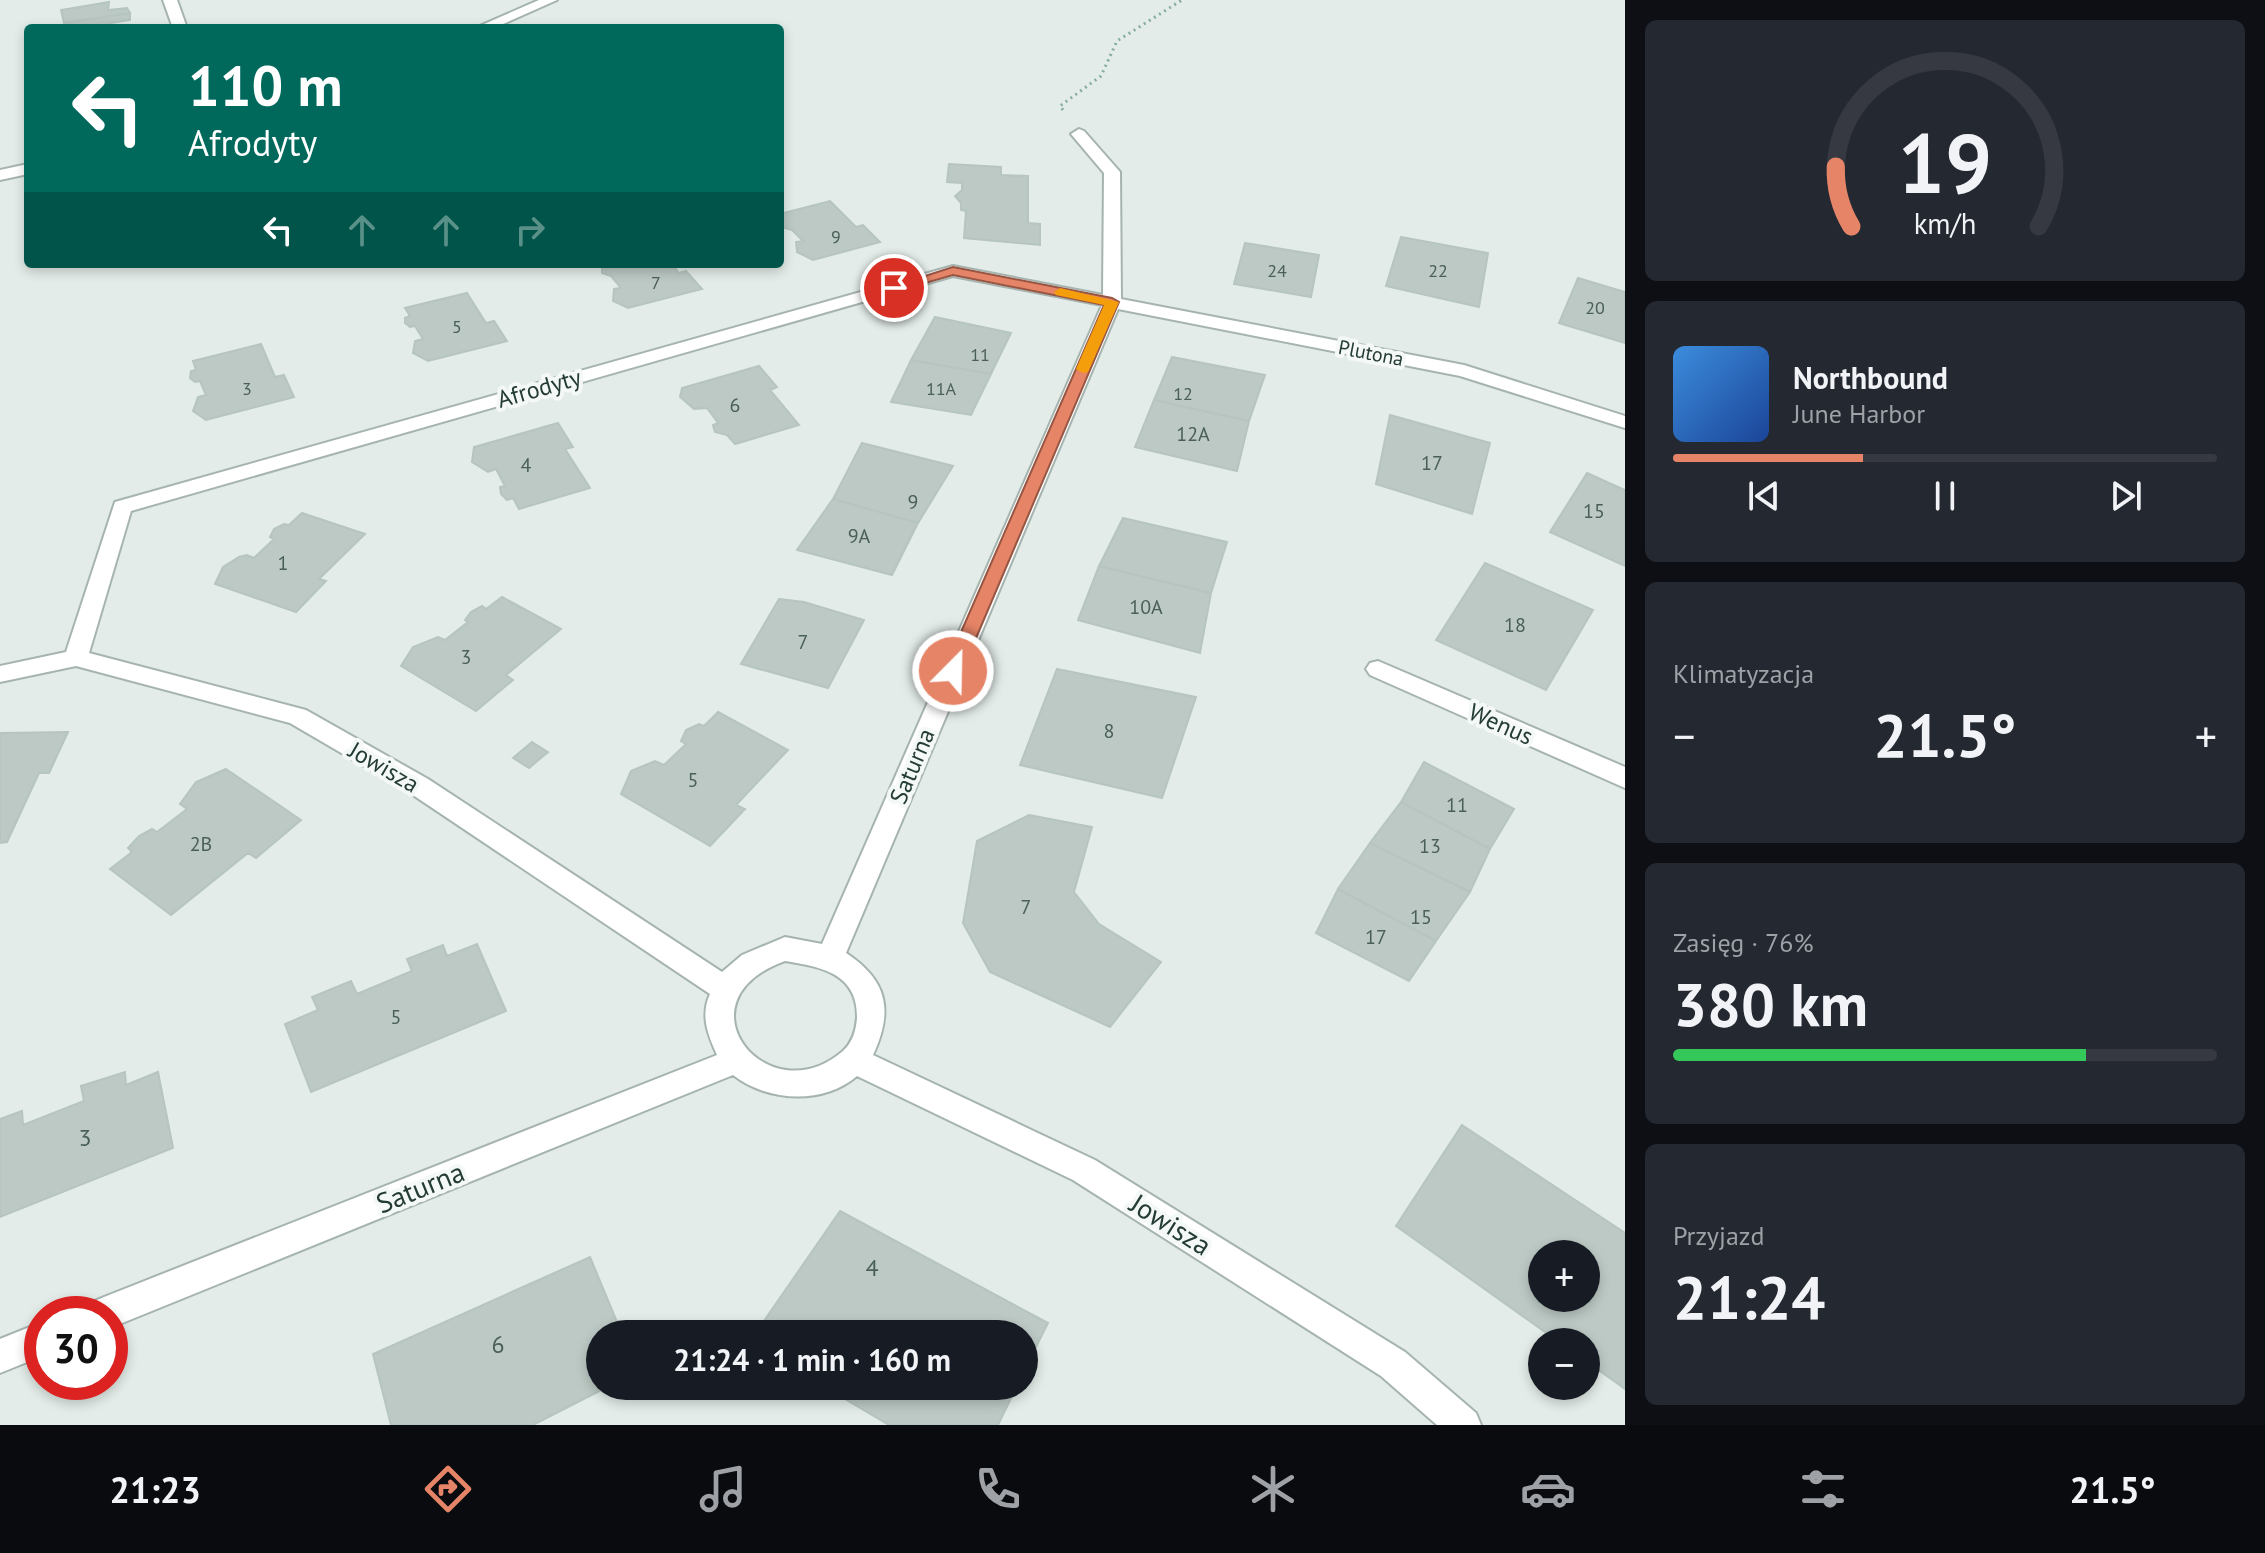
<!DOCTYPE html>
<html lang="pl">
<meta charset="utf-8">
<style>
body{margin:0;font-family:"PT Sans",sans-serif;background:#242831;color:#f1f3f6;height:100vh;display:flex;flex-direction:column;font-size:30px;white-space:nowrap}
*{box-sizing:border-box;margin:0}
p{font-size:26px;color:#9ea1a6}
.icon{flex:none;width:44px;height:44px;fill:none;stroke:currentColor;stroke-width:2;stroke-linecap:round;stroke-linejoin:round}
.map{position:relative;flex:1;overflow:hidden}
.panel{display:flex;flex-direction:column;gap:20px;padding:20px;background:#0d0f14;width:640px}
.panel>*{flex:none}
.hud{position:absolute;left:24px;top:24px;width:760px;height:244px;border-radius:8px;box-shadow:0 4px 12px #0003;background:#00695c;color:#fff;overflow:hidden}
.controls{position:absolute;left:1528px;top:1240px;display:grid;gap:16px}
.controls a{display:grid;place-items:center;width:72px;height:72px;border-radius:50%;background:#171b24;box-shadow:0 4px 12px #0003;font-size:40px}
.speed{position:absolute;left:24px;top:1296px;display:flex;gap:16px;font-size:40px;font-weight:700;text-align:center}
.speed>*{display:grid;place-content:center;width:104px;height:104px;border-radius:50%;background:#171b24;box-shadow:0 4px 12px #0003;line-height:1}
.speed .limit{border:12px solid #d22;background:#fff;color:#111}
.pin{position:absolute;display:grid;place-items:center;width:68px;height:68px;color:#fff;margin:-34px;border:4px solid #fff;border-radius:50%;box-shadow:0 2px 8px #0007}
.me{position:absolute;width:88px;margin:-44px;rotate:23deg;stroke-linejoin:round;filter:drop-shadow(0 0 6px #0008)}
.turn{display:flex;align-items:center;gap:28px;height:168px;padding:0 32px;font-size:36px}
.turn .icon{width:104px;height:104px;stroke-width:2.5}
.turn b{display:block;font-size:56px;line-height:68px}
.lanes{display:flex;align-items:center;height:76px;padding:0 32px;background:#0003;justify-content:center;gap:40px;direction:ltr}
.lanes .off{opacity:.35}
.big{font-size:60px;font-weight:700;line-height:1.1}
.panel .widget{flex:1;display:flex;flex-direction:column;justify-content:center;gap:12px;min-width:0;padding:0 28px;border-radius:12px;background:#242831}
.panel .dial{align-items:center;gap:0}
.dial svg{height:208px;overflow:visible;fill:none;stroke:#363941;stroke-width:7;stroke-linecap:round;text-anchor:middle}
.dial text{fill:#f1f3f6;stroke:none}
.song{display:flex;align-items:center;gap:24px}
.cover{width:96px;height:96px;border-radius:12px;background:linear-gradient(135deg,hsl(210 70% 55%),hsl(220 70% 35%))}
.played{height:8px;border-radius:4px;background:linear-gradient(90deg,#e68467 35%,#363941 35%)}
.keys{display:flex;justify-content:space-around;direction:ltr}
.heat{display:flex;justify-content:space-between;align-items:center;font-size:44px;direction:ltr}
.charge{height:12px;border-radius:6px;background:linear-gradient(90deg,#34c759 76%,#363941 0)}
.trip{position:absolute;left:586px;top:1320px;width:452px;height:80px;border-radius:40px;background:#171b24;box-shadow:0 4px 12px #0003;font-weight:700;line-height:80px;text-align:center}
.dock{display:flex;height:128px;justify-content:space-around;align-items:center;background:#090b0e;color:#9ea1a6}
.dock .icon{width:56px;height:56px}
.dock .selected{color:#e68467}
.dock b{font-size:36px;color:#f1f3f6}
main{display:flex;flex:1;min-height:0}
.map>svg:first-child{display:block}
.building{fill:#bcc9c4;stroke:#b6c5bf;stroke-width:2;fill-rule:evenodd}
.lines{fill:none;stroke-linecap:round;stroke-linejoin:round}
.minor-casing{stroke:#a6b4af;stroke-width:4}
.path{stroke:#86ada0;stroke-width:3;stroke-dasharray:2 4;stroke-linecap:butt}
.minor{fill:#fff;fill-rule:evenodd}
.route{fill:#e68467;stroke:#965643;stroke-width:2}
.slow{fill:#f59e0b}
.labels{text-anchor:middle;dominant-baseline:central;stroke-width:8;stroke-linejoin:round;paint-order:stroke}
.far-number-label{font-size:18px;fill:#4a5f59}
.far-street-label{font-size:20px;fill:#243c35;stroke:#f4f8f6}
.number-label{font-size:20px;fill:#4a5f59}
.street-label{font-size:24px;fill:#243c35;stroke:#f4f8f6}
.near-number-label{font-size:24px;fill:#4a5f59}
.near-street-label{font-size:28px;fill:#243c35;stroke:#f4f8f6}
</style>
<main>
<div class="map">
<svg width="1625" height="1425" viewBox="0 0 1625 1425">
<rect width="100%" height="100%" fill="#e3ece8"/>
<path class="building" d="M109 2 108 10 127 8 130 13 64 23 61 10Z
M130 13V20L111 23 116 28H65L64 23Z
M949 164 1001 167V175L1028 176V223L1040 224V245L964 238 966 211 961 210V203L955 196 962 190V183L947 182Z
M830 201 856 227 863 225 880 242 813 260 797 252 796 242 803 241 792 230 781 227 780 222H784L780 214Z
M1401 237 1488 253 1479 307 1386 286Z
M1245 243 1319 255 1311 297 1234 284Z
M602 264H672L679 273 686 271 702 289 628 308 613 301 614 289 621 288 611 276 602 273Z
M1578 278 1625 292V343L1559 323Z
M467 293 486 323 494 321 507 341 428 361 413 353 415 341 423 339 415 326 410 327 405 323V318L410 316 405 308Z
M935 317 1011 333 991 374 911 360Z
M261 344 275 377 284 375 294 397 206 420 193 411 198 397 206 395 200 381 195 382 190 378 191 371 196 370 193 361Z
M1172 357 1265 375 1249 421 1154 400Z
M911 360 991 374 971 415 891 402Z
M759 366 777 387 770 390 799 425 735 444 727 435 715 432 713 425 718 423 707 408 694 409 680 397 682 388Z
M1154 400 1249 421 1237 471 1135 447Z
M1390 415 1490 443 1472 514 1376 484Z
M558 423 573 447 565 449 590 488 519 509 513 498 507 500 501 494 500 487 505 486 496 469 488 472 472 462 474 447Z
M862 443 953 466 918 523 833 499Z
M1587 473 1625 490V566L1550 532Z
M833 499 918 523 892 575 797 550Z
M302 513 365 534 319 579 326 581 296 612 215 584 223 567 239 557 247 555 254 558 274 539 270 537 274 529 284 524 289 525Z
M1123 518 1227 542 1211 593 1099 566Z
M1485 563 1593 610 1546 690 1436 640Z
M1099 566 1211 593 1200 653 1078 620Z
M502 597 561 629 506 675 513 680 476 711 401 666 413 647 438 637 445 640 468 622 465 620 471 612 482 606 486 609Z
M779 599 804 602 864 620 828 688 741 664Z
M1057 669 1196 697 1162 798 1020 765Z
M718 712 788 750 736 805 745 809 710 846 621 794 631 771 655 761 664 765 686 744 681 741 686 730 699 724 704 726Z
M68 732 49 773H39L7 842 0 843V733Z
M532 742 548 752 529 768 513 758Z
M1424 762 1514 809 1490 849 1401 802Z
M226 769 301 820 256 858 248 853 171 915 110 869 132 852 128 848 139 836 152 829 157 832 187 809 180 804 196 782Z
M1401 802 1490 849 1470 892 1370 843Z
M1029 815 1092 827 1074 892 1099 924 1161 962 1110 1027 990 972 963 923 977 841Z
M1370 843 1470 892 1436 941 1338 889Z
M1338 889 1436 941 1409 981 1316 933Z
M477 944 506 1011 311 1092 285 1024 318 1010 312 997 351 981 357 994 412 971 407 959 443 945 447 956Z
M125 1072 126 1085 158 1072 173 1148 0 1217V1119L22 1111 23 1125 84 1101 81 1086Z
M1462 1125 1625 1233V1389L1586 1361V1342H1559L1396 1226ZM1542 1254H1586V1298H1542Z
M840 1211 1048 1323 1024 1371V1334H755Z
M590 1257 622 1334H600V1386H609L533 1425H391L373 1354Z
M823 1386H1017L998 1425H889Z"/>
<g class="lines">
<g class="minor-casing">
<path id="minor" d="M163 0H177L187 28H173Z
M539 0H557L494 28H475Z
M1079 129 1084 131 1120 172 1121 299 1464 365 1625 416V428L1460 376 1118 309 846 953C887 980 894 1010 873 1055L1095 1160 1405 1352 1476 1413 1481 1425H1437L1381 1376 1073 1180 857 1076C823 1105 768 1102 733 1075L110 1328V1314H87L92 1302 104 1297 717 1055C708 1035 700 1016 710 994L410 793 290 723 76 666 0 682V666L66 652 115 502 953 266 1103 295 1104 173 1071 134ZM953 276 1102 305 822 944 785 937 742 955 722 972 428 779 306 710 89 653 131 511ZM785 961C821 967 858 973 857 1018 856 1030 853 1042 843 1051 768 1116 674 1001 785 961Z
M28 164V174L0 180V170Z
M1378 661 1625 767V788L1370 675 1366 669 1370 663Z
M42 1322V1356L0 1373V1339Z"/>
</g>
<path class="path" d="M1063 110 1060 106 1101 76 1117 41 1182 0"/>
<use href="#minor" class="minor"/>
</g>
<path class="route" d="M953 267 1112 298 1119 302 962 671 953 678 944 671 1104 305 953 275 894 292 887 288Z"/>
<path class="slow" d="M1060 288 1119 302 1088 372 1083 373 1076 369 1104 305 1056 295 1054 292Z"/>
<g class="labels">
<g class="far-number-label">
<text x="836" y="236">9</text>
<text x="1277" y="270">24</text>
<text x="1438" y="270">22</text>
<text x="656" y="282">7</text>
<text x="1595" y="307">20</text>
<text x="457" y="326">5</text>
<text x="980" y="354">11</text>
<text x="247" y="388">3</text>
<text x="941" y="388">11A</text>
<text x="1183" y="393">12</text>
</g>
<g class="far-street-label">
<text transform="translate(1371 353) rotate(11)">Plutona</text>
</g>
<g class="number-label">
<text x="735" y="405">6</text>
<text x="1193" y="434">12A</text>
<text x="1432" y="463">17</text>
<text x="526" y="465">4</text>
<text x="913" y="502">9</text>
<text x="1594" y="511">15</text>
<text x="859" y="536">9A</text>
<text x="283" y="563">1</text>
<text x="1146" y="607">10A</text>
<text x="1515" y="625">18</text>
<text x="803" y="642">7</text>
<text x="466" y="657">3</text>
<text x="1109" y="731">8</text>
<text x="693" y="780">5</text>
<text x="1457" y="805">11</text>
<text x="201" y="844">2B</text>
<text x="1430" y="846">13</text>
<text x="1026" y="907">7</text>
<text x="1421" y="917">15</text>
<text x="1376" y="937">17</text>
<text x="396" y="1017">5</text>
</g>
<g class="street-label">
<text transform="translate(539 388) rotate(-16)">Afrodyty</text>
<text transform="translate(1501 724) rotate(24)">Wenus</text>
<text transform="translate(912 766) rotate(-67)">Saturna</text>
<text transform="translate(384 767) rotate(30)">Jowisza</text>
</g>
<g class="near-number-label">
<text x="85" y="1137">3</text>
<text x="872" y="1267">4</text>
<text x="498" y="1344">6</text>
</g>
<g class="near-street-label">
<text transform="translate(420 1187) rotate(-22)">Saturna</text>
<text transform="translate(1171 1224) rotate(32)">Jowisza</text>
</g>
</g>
</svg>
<div class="controls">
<a>+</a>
<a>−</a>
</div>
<div class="speed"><div class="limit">30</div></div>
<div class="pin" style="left:894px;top:288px;background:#d93025"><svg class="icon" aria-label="arrive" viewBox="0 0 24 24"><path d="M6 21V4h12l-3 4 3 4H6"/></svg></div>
<svg class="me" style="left:953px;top:671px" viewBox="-20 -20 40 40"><circle r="17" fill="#e68467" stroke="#fff" stroke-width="3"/><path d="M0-11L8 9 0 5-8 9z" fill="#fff"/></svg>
<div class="trip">21:24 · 1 min · 160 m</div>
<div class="hud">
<div class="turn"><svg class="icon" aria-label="left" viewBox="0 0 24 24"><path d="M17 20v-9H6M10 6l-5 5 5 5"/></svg><div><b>110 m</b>Afrodyty</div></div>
<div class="lanes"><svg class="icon" aria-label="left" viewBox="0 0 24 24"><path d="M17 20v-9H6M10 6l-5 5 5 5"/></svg><svg class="icon off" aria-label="ahead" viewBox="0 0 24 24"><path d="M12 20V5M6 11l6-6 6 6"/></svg><svg class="icon off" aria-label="ahead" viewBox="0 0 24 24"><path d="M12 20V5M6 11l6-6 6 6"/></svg><svg class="icon off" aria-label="right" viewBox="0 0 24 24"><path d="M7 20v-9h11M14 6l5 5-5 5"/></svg></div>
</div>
</div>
<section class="panel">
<div class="widget dial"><svg viewBox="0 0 100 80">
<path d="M14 69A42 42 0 1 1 86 69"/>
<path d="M14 69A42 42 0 0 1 8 46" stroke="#e68467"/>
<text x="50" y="56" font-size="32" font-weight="700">19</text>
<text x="50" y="72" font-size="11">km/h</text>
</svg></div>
<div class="widget">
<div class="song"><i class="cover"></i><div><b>Northbound</b><p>June Harbor</p></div></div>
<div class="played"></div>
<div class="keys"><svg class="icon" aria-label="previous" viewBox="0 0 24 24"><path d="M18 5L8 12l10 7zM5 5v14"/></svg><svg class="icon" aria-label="pause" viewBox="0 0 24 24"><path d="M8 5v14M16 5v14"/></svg><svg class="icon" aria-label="next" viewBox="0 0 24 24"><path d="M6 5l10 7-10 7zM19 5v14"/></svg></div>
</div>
<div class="widget"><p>Klimatyzacja</p>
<div class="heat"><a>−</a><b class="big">21.5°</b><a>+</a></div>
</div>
<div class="widget"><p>Zasięg · 76%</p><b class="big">380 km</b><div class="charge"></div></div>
<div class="widget"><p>Przyjazd</p><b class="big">21:24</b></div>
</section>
</main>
<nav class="dock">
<b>21:23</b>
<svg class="icon selected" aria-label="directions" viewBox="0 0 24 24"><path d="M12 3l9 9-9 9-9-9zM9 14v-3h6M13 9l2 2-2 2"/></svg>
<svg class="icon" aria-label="music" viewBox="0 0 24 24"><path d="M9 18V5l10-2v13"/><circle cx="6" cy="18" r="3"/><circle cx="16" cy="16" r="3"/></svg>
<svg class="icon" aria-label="phone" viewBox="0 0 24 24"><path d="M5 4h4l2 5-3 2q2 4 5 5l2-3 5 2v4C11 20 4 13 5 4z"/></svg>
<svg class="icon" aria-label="climate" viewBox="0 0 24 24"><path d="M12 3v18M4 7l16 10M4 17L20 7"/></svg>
<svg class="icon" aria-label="car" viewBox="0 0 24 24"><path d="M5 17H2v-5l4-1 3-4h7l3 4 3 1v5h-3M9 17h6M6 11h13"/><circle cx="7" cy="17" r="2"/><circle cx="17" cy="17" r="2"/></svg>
<svg class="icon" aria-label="filters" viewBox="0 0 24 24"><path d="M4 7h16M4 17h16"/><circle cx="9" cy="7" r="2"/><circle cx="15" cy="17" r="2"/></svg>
<b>21.5°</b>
</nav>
